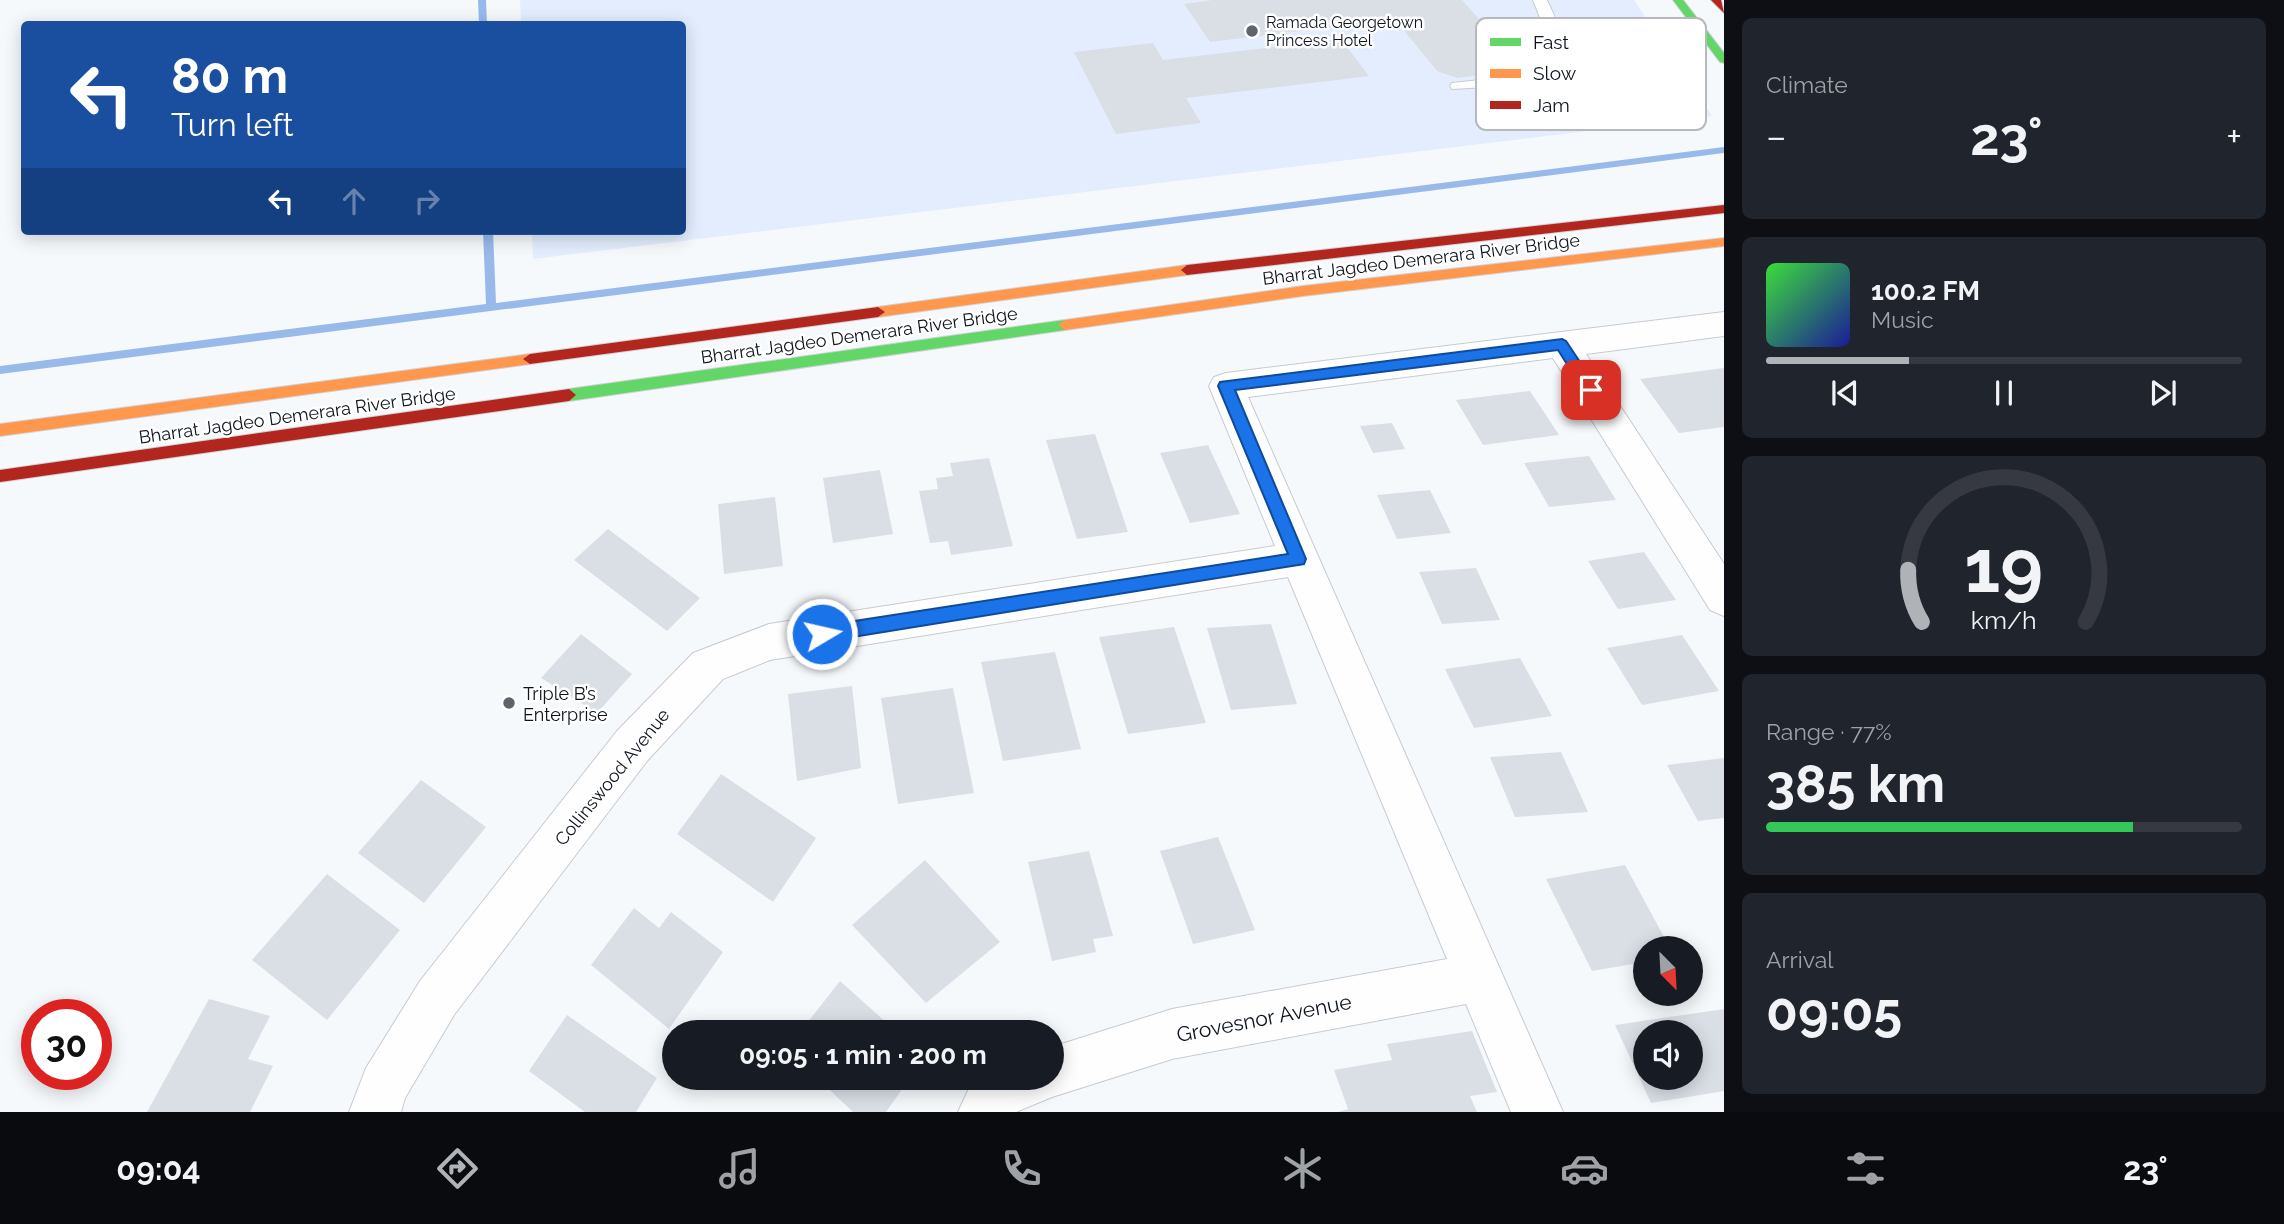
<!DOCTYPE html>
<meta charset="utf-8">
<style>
body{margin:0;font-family:Raleway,sans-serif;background:#20242c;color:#f1f3f6;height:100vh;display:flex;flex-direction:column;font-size:26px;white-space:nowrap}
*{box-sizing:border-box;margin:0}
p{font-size:23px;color:#9ea1a6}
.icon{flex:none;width:38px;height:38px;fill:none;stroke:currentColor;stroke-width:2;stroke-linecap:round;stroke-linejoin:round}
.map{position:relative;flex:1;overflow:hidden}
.drawer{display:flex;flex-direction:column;gap:18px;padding:18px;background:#0d0f14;width:560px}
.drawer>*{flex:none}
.hud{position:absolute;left:21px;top:21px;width:665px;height:214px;border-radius:7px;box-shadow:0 4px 18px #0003;background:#1a4fa0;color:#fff;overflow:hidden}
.needle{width:46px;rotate:156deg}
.fabs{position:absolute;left:1633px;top:936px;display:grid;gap:14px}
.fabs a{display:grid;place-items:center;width:70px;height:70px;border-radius:50%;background:#171b24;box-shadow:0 4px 18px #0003;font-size:35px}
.speed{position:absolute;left:21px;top:999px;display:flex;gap:14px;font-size:35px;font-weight:700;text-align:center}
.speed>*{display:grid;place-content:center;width:91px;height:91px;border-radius:50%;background:#171b24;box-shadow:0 4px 18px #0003;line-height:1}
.speed .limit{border:10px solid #d22;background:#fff;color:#111}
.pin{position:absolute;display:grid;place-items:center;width:60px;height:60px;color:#fff;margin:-30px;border-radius:14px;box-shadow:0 4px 10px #0006}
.me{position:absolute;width:77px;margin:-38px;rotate:81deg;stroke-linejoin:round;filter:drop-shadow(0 0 5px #0008)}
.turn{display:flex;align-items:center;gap:24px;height:147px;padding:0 35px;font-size:32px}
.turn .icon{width:91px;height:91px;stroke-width:2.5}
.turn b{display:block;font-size:49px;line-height:60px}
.lanes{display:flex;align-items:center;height:66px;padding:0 35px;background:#0003;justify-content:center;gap:35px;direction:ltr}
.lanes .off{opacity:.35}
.big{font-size:52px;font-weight:700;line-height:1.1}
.drawer .widget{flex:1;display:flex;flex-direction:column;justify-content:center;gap:10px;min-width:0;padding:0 24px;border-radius:10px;background:#20242c}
.drawer .dial{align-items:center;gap:0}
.dial svg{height:182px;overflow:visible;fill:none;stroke:#363941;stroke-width:7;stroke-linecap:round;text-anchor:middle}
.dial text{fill:#f1f3f6;stroke:none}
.song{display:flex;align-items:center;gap:21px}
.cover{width:84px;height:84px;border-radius:10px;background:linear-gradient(135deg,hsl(120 70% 55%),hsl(240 70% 35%))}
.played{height:7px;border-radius:4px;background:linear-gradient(90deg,#afb3b8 30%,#363941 30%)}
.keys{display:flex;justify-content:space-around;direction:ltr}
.heat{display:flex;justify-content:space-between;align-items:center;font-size:38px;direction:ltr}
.charge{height:10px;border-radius:5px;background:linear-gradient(90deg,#34c759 77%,#363941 0)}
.trip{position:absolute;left:662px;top:1020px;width:402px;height:70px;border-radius:35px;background:#171b24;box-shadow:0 4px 18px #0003;font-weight:700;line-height:70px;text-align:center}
.tab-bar{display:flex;height:112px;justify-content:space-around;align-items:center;background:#090b0e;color:#9ea1a6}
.tab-bar .icon{width:49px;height:49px}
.tab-bar .current{color:#afb3b8}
.tab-bar b{font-size:32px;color:#f1f3f6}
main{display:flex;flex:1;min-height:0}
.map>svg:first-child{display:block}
.green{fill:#e3edfd}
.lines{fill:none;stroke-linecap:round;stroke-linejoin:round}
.stream{fill:#99b9eb;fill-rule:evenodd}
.building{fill:#dadfe6;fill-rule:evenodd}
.lane-casing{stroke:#c6cbd2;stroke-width:2}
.street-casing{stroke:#c6cbd2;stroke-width:2}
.fast-casing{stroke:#d0d2d6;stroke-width:2}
.slow-casing{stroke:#d0d2d6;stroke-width:2}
.jam-casing{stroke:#d0d2d6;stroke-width:2}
.lane{fill:#fefeff;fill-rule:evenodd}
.street{fill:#fefeff;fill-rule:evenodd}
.fast{fill:#63d668;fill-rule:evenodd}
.slow{fill:#ff974d;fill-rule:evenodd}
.jam{fill:#b3261e;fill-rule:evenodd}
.route{fill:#1a73e8;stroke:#114b97;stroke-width:2}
.poi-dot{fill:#5f646c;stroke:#fff;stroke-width:2.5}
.labels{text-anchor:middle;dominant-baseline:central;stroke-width:5;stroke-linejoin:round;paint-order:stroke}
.far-poi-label{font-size:16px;fill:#0d141e;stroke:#fff;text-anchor:start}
.street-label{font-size:18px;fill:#0d141e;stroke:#fff}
.poi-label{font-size:18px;fill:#0d141e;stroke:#fff;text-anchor:start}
.near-street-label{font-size:21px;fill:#0d141e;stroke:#fff}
.key{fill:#fff;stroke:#b6b8bc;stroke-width:2}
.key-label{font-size:19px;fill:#0d141e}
</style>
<main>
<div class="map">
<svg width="1724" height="1112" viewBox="0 0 1724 1112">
<rect width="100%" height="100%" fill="#f6f9fc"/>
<path class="green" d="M520 0H1211L1184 4 1210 42 1395 20 1437 71 1462 0H1634L1712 116 533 259 532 231H682V24H521Z"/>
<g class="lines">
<path class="stream" d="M478 0H486L487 24H479Z
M1724 147V153L0 374V366L486 304 483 231H493L496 303Z"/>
</g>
<path class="building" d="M1211 0H1462L1518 63 1510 71 1457 78 1437 71 1395 20 1210 42 1184 4Z
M1341 39 1369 76 1186 98 1201 123 1116 134 1074 52 1153 43 1163 60Z
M1724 368V427L1679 433 1640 379Z
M1530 391 1559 435 1483 445 1456 400Z
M1392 423 1405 449 1373 453 1360 426Z
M1095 434 1128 532 1077 539 1046 440Z
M1208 445 1240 514 1190 523 1160 453Z
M1589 456 1616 500 1549 507 1524 463Z
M989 458 1013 546 951 555 948 541 930 543 919 491 938 489 936 478 953 476 950 463Z
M880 470 893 534 833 543 823 478Z
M1430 490 1451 533 1397 539 1377 495Z
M775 497 783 566 724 574 718 504Z
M608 529 700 598 667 631 574 560Z
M1644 552 1676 600 1618 609 1588 561Z
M1476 568 1500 620 1442 624 1419 572Z
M1271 624 1297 704 1231 710 1207 628Z
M1174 627 1206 723 1128 734 1099 637Z
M581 634 632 674 597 713 541 678Z
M1682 635 1719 691 1642 705 1607 648Z
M1055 652 1081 749 1003 761 981 662Z
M1520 658 1552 716 1474 728 1445 669Z
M852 686 861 768 797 781 788 694Z
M953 688 974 793 898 804 881 698Z
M1561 752 1588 812 1515 817 1490 757Z
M1724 758V818L1698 821 1667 765Z
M721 774 816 838 773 902 677 834Z
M421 780 486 827 424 903 358 853Z
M1218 837 1255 930 1193 944 1160 851Z
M1089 851 1113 936 1093 939 1096 952 1052 961 1028 862Z
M925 860 1000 942 926 1003 852 925Z
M1625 865 1670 948H1645V962L1592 971 1546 879Z
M327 874 400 930 327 1020 252 960Z
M634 908 659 928 671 912 723 952 669 1029 591 965Z
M840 981 897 1032H800Z
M209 999 270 1016 248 1059 273 1066 250 1112H147Z
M1724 1009V1091L1651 1103 1615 1025ZM1645 1032H1690V1078H1645Z
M567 1015 657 1078 636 1112H585L529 1071Z
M1472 1031 1497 1092 1470 1096 1477 1112H1338L1348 1109 1334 1070 1392 1060 1387 1044Z
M817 1078H910L886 1112H853Z"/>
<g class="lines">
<g class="lane-casing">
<path id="lane" d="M1533 0H1547C1558 24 1570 45 1555 71L1520 85 1452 89 1450 86 1452 83 1518 76 1544 65 1549 41Z"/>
</g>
<g class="street-casing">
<path id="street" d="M1724 312V336L1586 354 1724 564V616L1710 610 1553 358 1248 397 1563 1112H1511L1466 1004 1172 1059 1052 1097 1016 1112H958L974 1078H1052V1047L1172 1009 1447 959 1288 577 770 660 723 679 647 761 454 1015 405 1098 401 1112H349L366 1068 420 981 617 731 693 653 769 624 1275 546 1209 386 1214 377 1226 373Z"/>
</g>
<g class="fast-casing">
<path id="fast" d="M1673 0H1683L1724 53V63L1720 62Z
M1065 320 1072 325 1065 330 569 401 562 395 569 389Z"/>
</g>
<g class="slow-casing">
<path id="slow" d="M1724 238V246L1303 296 1065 330 1058 325 1065 320 1303 286Z
M1187 265 1193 270 1187 275 878 317 871 312 878 307Z
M530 354 537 359 530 364 0 436V424Z"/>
</g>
<g class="jam-casing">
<path id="jam" d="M1711 0H1721L1724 13Z
M1724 205V213L1187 275 1181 270 1187 265Z
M878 307 885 312 878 317 530 364 523 359 530 354Z
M569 389 576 395 569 401 0 482V470Z"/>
</g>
<use href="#lane" class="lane"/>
<use href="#street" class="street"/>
<use href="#fast" class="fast"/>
<use href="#slow" class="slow"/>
<use href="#jam" class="jam"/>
</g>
<path class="route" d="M1562 339 1566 341 1596 386V394H1586L1558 350 1235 390 1306 559 1304 564 822 642 816 639 814 634 816 629 822 626 1288 554 1218 386 1220 382Z"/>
<g class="poi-dot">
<circle cx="1252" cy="31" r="7"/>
<circle cx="509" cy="703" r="7"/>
</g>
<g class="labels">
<g class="far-poi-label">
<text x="1266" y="22">Ramada Georgetown<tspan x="1266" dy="18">Princess Hotel</tspan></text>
</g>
<g class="street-label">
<text transform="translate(1421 259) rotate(-7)">Bharrat Jagdeo Demerara River Bridge</text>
<text transform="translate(859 335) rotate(-8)">Bharrat Jagdeo Demerara River Bridge</text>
<text transform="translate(297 415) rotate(-8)">Bharrat Jagdeo Demerara River Bridge</text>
<text transform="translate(612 777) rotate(-51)">Collinswood Avenue</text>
</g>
<g class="poi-label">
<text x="523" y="693">Triple B’s<tspan x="523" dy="21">Enterprise</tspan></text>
</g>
<g class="near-street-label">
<text transform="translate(1264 1018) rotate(-11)">Grovesnor Avenue</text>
</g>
</g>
<rect x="1476" y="18" width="230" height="112" rx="10" class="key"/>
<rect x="1490" y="38" width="31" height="8" fill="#63d668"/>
<rect x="1490" y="69" width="31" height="9" fill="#ff974d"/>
<rect x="1490" y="101" width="31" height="8" fill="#b3261e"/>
<g class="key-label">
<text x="1533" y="49">Fast</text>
<text x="1533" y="80">Slow</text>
<text x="1533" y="112">Jam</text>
</g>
</svg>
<div class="fabs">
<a><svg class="needle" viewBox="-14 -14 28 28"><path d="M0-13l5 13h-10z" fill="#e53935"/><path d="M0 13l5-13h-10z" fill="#9ea1a6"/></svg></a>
<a><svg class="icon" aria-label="sound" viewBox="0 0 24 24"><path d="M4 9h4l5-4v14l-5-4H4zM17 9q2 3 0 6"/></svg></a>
</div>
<div class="speed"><div class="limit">30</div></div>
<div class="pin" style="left:1591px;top:390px;background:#d93025"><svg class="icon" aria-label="arrive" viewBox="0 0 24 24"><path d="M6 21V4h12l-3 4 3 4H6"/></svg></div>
<svg class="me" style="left:822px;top:634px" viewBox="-20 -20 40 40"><circle r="17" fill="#1a73e8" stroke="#fff" stroke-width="3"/><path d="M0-11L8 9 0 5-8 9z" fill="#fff"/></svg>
<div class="trip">09:05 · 1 min · 200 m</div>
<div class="hud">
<div class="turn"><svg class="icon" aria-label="left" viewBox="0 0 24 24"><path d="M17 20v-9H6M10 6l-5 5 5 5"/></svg><div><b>80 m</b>Turn left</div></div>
<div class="lanes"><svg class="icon" aria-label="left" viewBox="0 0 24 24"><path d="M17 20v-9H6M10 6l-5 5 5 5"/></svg><svg class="icon off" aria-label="ahead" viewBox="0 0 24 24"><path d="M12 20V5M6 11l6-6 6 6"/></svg><svg class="icon off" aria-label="right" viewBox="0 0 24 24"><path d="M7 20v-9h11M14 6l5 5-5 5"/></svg></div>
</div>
</div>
<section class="drawer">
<div class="widget"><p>Climate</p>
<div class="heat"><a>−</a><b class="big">23°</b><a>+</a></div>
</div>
<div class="widget">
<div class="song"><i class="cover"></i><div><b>100.2 FM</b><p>Music</p></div></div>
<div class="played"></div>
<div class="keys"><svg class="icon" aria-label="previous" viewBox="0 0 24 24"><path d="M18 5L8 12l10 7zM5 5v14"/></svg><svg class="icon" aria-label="pause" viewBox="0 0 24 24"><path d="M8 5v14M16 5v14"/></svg><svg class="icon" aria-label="next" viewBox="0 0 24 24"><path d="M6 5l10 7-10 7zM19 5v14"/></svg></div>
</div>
<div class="widget dial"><svg viewBox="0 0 100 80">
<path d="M14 69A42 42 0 1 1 86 69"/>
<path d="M14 69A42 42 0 0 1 8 46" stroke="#afb3b8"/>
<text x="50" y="56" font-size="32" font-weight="700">19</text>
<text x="50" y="72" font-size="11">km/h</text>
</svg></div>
<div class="widget"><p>Range · 77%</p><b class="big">385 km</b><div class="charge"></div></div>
<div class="widget"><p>Arrival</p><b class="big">09:05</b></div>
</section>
</main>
<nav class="tab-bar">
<b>09:04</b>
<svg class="icon current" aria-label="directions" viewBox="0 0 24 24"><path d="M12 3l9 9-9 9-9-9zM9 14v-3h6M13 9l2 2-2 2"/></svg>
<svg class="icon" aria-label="music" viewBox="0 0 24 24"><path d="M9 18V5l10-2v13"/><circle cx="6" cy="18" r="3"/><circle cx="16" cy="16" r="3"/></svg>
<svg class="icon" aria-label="phone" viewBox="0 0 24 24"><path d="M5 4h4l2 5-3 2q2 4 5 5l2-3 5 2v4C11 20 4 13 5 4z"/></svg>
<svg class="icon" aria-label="climate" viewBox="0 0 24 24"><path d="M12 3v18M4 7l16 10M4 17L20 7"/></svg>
<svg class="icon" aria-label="car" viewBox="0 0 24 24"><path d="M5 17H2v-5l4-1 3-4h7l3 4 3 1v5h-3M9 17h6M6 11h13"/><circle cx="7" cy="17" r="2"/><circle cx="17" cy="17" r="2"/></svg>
<svg class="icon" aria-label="filters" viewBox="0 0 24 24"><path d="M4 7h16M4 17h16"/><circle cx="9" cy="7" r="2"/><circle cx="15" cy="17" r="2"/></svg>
<b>23°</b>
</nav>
